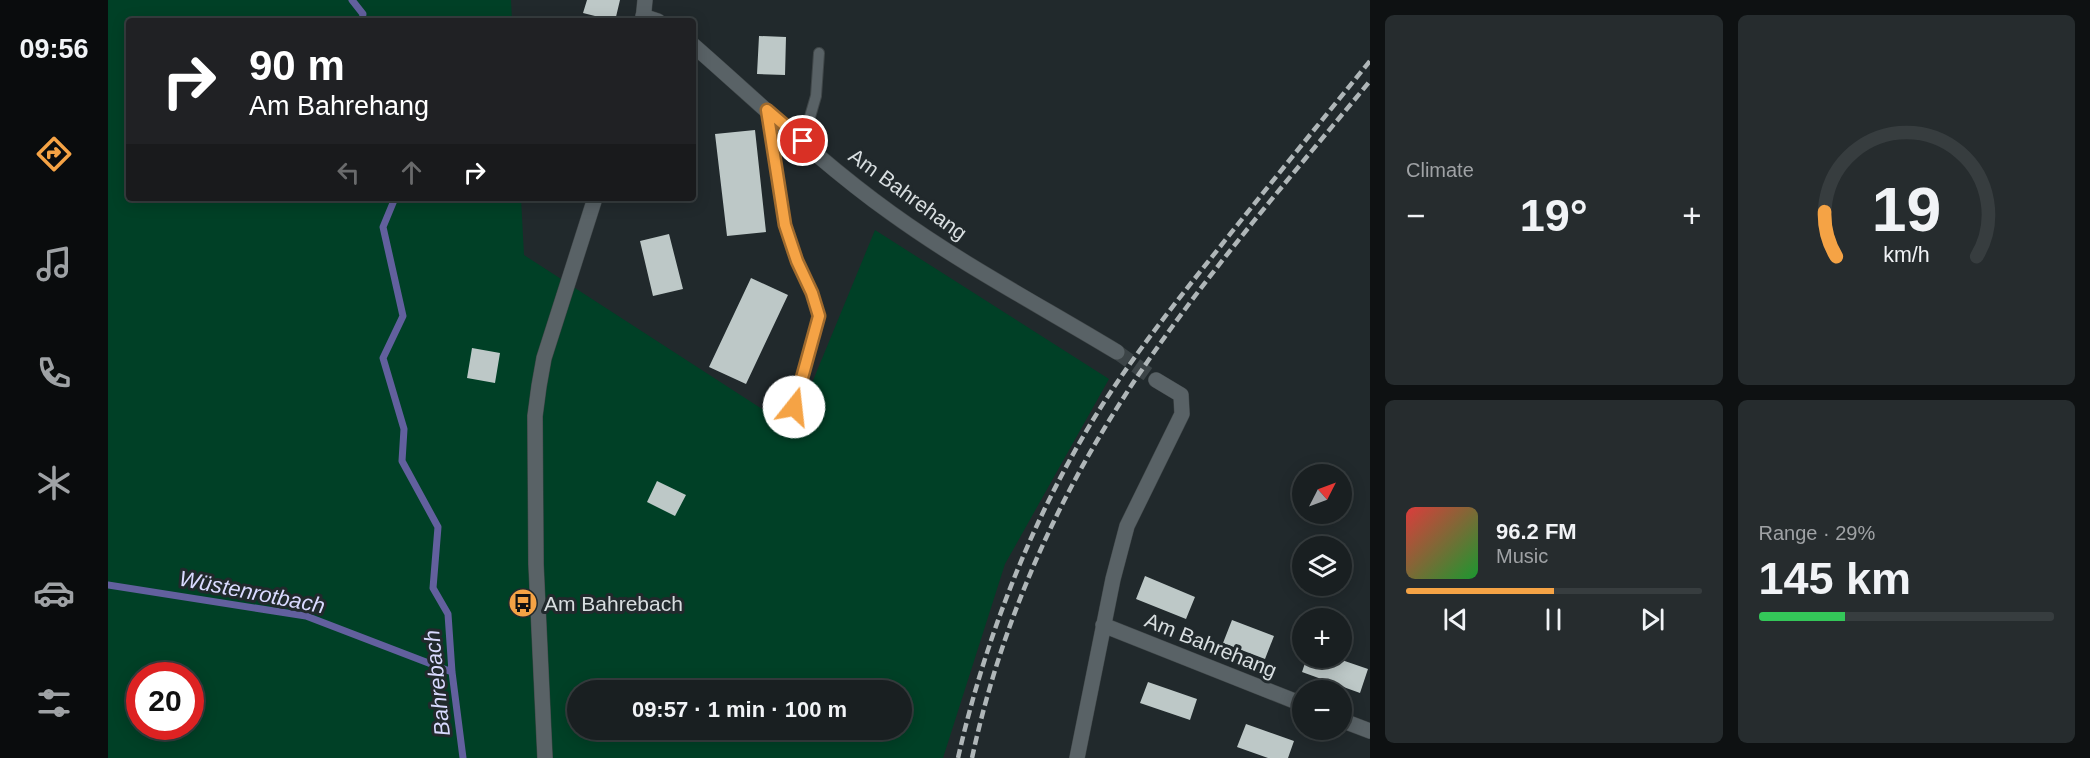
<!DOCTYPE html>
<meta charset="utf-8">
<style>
body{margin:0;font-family:Arial,sans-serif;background:#262c2e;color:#f1f3f6;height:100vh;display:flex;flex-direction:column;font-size:22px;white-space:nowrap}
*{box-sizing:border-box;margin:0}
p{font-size:20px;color:#9fa2a5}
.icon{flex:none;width:33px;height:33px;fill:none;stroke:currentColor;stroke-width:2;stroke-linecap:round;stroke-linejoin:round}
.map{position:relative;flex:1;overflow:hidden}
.panel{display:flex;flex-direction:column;gap:15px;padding:15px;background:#0e1112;width:720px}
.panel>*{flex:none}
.top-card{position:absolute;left:18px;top:18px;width:570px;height:183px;border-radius:6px;box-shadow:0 3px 15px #0003,0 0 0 2px #373d3f;background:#202124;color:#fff;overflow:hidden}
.needle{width:39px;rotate:48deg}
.buttons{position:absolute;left:1184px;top:464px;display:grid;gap:12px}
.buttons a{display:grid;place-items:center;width:60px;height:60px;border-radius:50%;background:#191f21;box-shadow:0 3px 15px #0003,0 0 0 2px #373d3f;font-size:30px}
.speed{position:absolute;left:18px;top:662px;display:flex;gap:12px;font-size:30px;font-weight:700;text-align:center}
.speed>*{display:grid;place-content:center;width:78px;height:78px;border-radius:50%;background:#191f21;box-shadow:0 3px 15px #0003,0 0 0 2px #373d3f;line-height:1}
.speed .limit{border:9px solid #d22;background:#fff;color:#111}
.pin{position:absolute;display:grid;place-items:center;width:51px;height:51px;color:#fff;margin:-26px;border:3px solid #fff;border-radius:50%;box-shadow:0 2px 6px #0007}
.me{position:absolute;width:66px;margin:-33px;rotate:16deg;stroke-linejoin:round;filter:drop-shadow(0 0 4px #0008)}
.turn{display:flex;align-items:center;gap:21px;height:126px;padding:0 24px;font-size:27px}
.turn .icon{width:78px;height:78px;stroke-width:2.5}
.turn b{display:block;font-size:42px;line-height:51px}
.lanes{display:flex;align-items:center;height:57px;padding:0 24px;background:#0003;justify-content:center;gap:30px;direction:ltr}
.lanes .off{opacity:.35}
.big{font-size:45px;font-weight:700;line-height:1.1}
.panel .widget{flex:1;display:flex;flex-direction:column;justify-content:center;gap:9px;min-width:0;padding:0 21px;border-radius:9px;background:#262c2e}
.panel .dial{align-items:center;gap:0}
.dial svg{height:156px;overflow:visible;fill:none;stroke:#373d3f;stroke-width:7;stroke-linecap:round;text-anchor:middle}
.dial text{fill:#f1f3f6;stroke:none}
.song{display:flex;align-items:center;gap:18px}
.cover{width:72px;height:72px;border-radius:9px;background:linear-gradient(135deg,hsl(0 70% 55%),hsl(130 70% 35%))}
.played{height:6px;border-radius:3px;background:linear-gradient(90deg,#f5a345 50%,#373d3f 50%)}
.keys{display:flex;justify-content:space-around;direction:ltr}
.heat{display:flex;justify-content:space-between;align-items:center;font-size:33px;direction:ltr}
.charge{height:9px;border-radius:4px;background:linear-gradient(90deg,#34c759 29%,#373d3f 0)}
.panel .tiles{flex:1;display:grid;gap:15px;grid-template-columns:repeat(2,1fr)}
.trip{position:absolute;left:459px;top:680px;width:345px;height:60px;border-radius:30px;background:#191f21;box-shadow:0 3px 15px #0003,0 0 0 2px #373d3f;font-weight:700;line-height:60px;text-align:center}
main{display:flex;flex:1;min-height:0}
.tab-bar{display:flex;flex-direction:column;width:108px;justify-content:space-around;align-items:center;background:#0a0c0d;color:#9fa2a5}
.tab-bar .icon{width:42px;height:42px}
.tab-bar .on{color:#f5a345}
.tab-bar b{font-size:27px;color:#f1f3f6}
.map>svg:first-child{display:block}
.green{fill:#004026;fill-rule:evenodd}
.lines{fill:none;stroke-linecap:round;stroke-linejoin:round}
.stream{stroke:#62609e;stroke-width:7}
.building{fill:#bdc8c7}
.minor-tunnel{stroke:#3c4447;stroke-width:15;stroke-dasharray:15 8;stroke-linecap:butt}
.service-casing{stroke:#404749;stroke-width:12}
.minor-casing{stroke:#404749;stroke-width:16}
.tertiary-casing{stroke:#404749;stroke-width:16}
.service{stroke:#596266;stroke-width:10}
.minor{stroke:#596266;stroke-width:15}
.tertiary{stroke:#596266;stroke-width:15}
.rail{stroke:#afb6b8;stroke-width:4.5;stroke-dasharray:9 4.5;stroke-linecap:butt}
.route-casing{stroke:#9f6a2d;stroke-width:15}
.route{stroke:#f5a345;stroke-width:10}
.labels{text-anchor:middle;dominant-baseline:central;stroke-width:6;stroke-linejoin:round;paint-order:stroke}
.street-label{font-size:21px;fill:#d8dee0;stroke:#21292c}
.poi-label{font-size:21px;fill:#d8dee0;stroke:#21292c;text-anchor:start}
.water-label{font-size:22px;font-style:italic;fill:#d9daff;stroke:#21292c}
</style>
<main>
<nav class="tab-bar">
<b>09:56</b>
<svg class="icon on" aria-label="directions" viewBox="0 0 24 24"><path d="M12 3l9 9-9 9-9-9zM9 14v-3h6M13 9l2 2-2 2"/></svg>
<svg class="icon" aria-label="music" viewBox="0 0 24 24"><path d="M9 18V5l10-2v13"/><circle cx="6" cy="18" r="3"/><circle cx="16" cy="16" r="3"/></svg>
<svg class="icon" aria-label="phone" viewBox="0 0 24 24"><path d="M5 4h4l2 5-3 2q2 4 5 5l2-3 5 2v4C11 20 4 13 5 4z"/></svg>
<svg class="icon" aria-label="climate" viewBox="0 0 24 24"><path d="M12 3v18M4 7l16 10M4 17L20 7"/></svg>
<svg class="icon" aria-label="car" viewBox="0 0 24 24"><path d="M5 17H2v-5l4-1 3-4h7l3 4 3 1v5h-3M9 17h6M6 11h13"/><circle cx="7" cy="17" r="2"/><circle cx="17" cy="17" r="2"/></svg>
<svg class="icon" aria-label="filters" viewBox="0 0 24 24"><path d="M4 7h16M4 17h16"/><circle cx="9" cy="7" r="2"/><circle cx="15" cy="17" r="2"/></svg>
</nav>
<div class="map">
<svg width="1262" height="758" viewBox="0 0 1262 758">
<rect width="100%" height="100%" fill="#21292c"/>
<path class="green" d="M0 0H403L404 21H21V198H413L416 255 685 429 767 230 1001 379 897 564 835 758H0ZM32 675H82V726H32ZM470 690H794V729H470Z"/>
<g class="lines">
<path class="stream" d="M244 0 255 14 254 21
M287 198 275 227 295 316 275 358 296 429 294 461 330 527 325 588 340 614 344 672 355 758
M0 585 198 616 344 672"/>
</g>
<path class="building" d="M479 0H512L507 21 475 13Z
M651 36 678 37 677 75 649 74Z
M647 130 658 232 619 236 607 134Z
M561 234 575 289 545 296 532 241Z
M643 278 680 295 638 384 601 367Z
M364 348 392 353 387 383 359 378Z
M549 481 578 495 567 516 539 502Z
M1037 576 1087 597 1078 619 1028 599Z
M1124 620 1166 636 1157 659 1115 643Z
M1199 657H1225L1260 669 1252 693 1194 672Z
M1040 682 1089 699 1082 720 1032 703Z
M1138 724 1186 741 1180 758H1160L1129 747Z"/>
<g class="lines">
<path class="minor-tunnel" d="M1009 352 1048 380"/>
<g class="service-casing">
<path id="service" d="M659 110 677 225 689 262 704 293 711 316 686 407
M695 141 708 96 711 53"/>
</g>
<g class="minor-casing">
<path id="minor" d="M535 16 550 21
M585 45C649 101 714 164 783 213 855 265 933 306 1009 352
M995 625 1194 704
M1233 720 1262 731
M969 758 1005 579 1019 526 1074 414 1073 395 1048 380"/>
</g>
<g class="tertiary-casing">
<path id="tertiary" d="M535 21 537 0
M437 758 428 564 427 416 431 386 436 358 487 198"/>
</g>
<use href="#service" class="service"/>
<use href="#minor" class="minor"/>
<use href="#tertiary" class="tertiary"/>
<path class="rail" d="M850 758C879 629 933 496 1006 387 1041 335 1080 287 1119 238 1166 179 1214 120 1262 61
M864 758C888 646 932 537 990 439 1066 310 1167 196 1262 81"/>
</g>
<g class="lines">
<g class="route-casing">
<path id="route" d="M686 407 711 316 704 293 689 261 677 225 659 110 695 141"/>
</g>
<use href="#route" class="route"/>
</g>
<defs>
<g id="bus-disc" transform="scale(1.5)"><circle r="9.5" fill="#f5a345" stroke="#21292c"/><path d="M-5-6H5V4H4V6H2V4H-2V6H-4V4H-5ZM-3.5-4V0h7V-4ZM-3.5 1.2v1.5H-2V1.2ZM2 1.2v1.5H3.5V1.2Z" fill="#111"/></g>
</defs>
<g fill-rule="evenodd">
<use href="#bus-disc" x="415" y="603"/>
</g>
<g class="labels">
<g class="street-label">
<text transform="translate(800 194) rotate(36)">Am Bahrehang</text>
<text transform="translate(1103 645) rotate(22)">Am Bahrehang</text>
</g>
<g class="poi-label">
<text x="436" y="603">Am Bahrebach</text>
</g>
<g class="water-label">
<text transform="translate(144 592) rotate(11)">Wüstenrotbach</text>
<text transform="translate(329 683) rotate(-96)">Bahrebach</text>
</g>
</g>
</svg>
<div class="buttons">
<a><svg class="needle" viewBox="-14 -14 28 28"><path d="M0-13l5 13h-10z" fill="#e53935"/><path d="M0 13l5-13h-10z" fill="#9fa2a5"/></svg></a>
<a><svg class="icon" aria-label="layers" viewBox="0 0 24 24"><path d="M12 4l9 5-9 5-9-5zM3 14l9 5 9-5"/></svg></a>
<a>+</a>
<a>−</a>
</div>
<div class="speed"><div class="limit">20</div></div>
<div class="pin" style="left:695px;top:141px;background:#d93025"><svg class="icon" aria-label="arrive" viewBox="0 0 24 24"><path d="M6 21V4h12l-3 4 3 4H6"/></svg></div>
<svg class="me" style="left:686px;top:407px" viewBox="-20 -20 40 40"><circle r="19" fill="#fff"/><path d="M0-13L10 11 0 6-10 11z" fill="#f5a345"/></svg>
<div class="trip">09:57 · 1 min · 100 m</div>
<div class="top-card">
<div class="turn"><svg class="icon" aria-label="right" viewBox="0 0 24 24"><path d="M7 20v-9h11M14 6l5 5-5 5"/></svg><div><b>90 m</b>Am Bahrehang</div></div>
<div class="lanes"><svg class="icon off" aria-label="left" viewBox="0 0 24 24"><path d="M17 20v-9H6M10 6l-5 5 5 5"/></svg><svg class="icon off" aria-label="ahead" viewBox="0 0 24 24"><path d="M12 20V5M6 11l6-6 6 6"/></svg><svg class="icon" aria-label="right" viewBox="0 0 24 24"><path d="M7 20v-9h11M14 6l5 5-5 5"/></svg></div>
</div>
</div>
<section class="panel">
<div class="tiles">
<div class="widget"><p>Climate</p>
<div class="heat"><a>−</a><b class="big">19°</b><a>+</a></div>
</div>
<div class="widget dial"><svg viewBox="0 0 100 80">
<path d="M14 69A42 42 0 1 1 86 69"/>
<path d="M14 69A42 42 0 0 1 8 46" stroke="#f5a345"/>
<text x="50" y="56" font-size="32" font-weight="700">19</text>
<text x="50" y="72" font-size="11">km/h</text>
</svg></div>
<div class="widget">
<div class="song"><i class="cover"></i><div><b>96.2 FM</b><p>Music</p></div></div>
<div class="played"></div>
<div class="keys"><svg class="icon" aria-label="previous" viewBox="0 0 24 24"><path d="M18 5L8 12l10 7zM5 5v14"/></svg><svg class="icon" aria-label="pause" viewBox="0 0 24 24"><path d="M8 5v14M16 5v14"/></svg><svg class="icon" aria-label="next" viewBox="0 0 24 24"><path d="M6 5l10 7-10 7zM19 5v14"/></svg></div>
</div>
<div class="widget"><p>Range · 29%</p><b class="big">145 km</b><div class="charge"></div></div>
</div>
</section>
</main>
